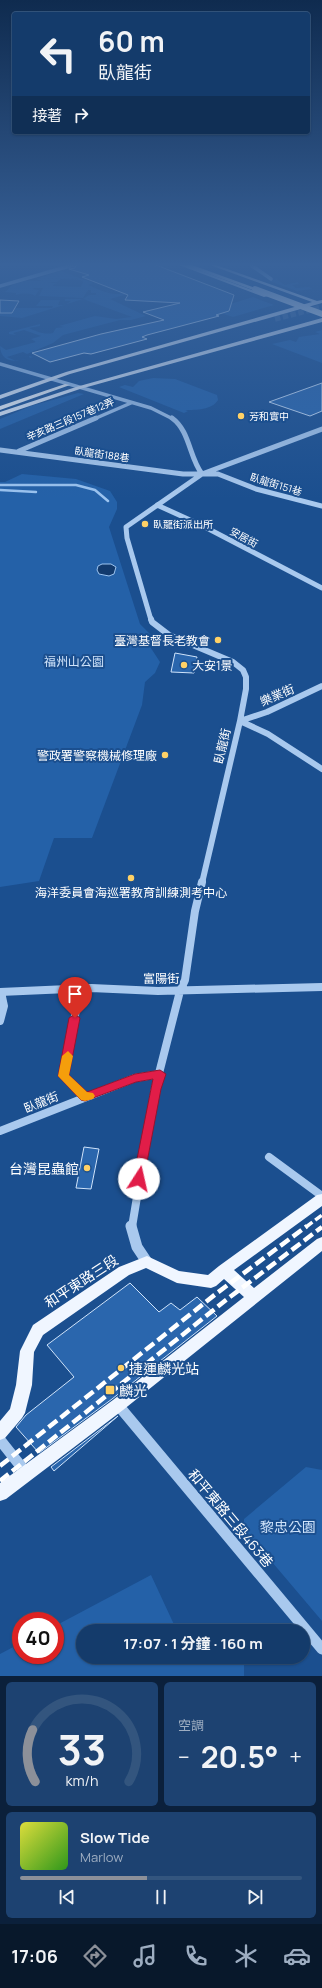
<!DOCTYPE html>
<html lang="zh-TW">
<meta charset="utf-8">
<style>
body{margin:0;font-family:Manrope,"Noto Sans TC",sans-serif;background:#1d4271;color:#f1f3f6;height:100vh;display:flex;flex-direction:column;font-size:15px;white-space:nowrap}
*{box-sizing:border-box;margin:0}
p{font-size:13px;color:#9dadc1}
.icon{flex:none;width:22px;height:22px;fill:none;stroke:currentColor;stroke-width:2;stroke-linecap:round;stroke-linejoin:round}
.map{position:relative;height:1676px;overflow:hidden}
.details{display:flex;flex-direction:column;gap:6px;padding:6px;background:#0b203b;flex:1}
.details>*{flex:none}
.banner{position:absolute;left:12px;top:12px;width:298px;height:122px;border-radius:4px;box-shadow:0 1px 3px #0004,0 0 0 1px #33557e;background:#143b6b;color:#f1f3f6;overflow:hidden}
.speed{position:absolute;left:12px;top:1612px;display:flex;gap:8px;font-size:20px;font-weight:700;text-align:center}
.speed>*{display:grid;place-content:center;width:52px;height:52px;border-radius:50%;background:#143b6b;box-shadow:0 1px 3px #0004,0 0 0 1px #33557e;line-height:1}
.speed .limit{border:6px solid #d22;background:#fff;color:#111}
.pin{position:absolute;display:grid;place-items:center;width:34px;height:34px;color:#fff;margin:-41px -17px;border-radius:50% 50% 50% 0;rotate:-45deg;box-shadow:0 0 4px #0007}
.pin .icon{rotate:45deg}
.me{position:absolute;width:44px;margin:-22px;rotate:10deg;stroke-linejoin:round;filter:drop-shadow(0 0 3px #0008)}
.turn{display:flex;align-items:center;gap:14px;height:84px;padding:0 20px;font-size:18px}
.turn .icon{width:52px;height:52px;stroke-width:2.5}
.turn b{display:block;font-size:28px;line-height:34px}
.then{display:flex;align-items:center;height:38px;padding:0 20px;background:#0003;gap:8px;font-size:15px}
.big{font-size:30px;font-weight:700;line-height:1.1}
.details .tile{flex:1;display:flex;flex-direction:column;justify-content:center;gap:6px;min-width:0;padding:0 14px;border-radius:6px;background:#1d4271}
.details .dial{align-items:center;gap:0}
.dial svg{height:104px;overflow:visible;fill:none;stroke:#33557e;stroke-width:7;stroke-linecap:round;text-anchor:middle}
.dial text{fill:#f1f3f6;stroke:none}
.song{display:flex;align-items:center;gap:12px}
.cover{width:48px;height:48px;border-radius:6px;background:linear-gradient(135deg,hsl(60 70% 55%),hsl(110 70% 35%))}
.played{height:4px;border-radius:2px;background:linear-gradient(90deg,#8c9099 45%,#33557e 45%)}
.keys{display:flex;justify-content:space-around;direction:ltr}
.heat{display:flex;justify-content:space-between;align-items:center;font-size:22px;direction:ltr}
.details .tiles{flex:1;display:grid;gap:6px;grid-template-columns:1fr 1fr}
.tile:last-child{grid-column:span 2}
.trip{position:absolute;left:76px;top:1624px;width:234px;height:40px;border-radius:20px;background:#143b6b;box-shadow:0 1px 3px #0004,0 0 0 1px #33557e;font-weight:700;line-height:40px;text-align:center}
.tab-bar{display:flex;height:64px;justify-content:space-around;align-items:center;background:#08182b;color:#9dadc1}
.tab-bar .icon{width:28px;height:28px}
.tab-bar .current{color:#8c9099}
.tab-bar b{font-size:18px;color:#f1f3f6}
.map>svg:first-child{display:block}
.green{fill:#2461a8}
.water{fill:#123a6d;stroke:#9cc4f0}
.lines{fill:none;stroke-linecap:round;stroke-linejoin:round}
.stream{stroke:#9cc4f0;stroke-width:2.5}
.building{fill:#2a66ad;stroke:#cfe3fa}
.major-tunnel{stroke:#3d69a0;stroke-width:5.5;stroke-dasharray:5.5 2.5;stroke-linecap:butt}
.minor-far4{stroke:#a9c9ee;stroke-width:3.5}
.minor-far3{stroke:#a9c9ee;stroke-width:5}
.minor-far2{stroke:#a9c9ee;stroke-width:6}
.minor-far1{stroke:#a9c9ee;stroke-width:8}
.minor{stroke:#a9c9ee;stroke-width:11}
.major{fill:#f0f6ff;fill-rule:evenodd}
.highway{fill:#fff;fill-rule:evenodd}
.rail-far1{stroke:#fff;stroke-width:3.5;stroke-dasharray:8 3.5;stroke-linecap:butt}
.rail{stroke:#fff;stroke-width:4.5;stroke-dasharray:11 4.5;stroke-linecap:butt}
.highway-bridge{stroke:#fff;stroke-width:6}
.route{fill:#e11d48;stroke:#92132f}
.slow{fill:#f59e0b}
.poi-dot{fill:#ffd166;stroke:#1b4f8f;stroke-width:1.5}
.labels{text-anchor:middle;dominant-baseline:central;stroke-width:4;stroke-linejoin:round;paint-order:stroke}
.far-poi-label{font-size:10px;fill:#fff;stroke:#1b4f8f;text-anchor:start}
.far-street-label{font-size:10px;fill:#fff;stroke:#1b4f8f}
.poi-label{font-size:12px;fill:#fff;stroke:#1b4f8f;text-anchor:end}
.park-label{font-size:12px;fill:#cfe3fa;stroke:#1b4f8f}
.street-label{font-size:12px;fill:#fff;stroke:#1b4f8f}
.near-poi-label{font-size:14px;fill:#fff;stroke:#1b4f8f;text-anchor:start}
.near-street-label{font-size:14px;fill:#fff;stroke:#1b4f8f}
.near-park-label{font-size:14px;fill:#cfe3fa;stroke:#1b4f8f}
</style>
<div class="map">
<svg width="322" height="1676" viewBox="0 0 322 1676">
<rect width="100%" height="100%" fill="#1b4f8f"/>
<path class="green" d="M61 271 93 283 88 285C98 289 112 297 122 293L110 288H113L123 293 135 292 110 299 146 316 131 320H120L63 335 53 343 27 354 23 352 7 357 16 361 30 358 29 356 33 357C20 361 1 366 0 346L6 350 36 342 31 339 41 336 24 330 13 333 16 335 9 334V332L40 324V326L29 328C36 331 43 335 53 333L56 328 64 327 59 326 95 316 116 319 132 317 83 299 22 318 0 316V313H12L15 308H52L53 306H36L41 300H60L58 305H65L71 301H65V299H83L89 295H96V293H91V290H88L83 298 41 296H39L43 288H34L33 289 39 290 35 296C31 293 23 293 16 295V293L4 292C8 291 8 288 11 286 23 278 45 281 58 284H54L53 286 81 287 83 282 81 280 61 279 57 282H46L36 279Z
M276 279 285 285 298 282 299 284 292 285 296 288 309 287 312 289 297 291 269 281Z
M253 297 274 305 233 317 211 310Z
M322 330V363L272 344 290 340 296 342 299 337 320 334 315 332Z
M153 378 175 379 217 395 218 400C212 410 196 410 185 410L188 411 184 413 119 387 125 385 133 387 139 381Z
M78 393 84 394 0 429V419L31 406Z
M22 474 76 479 110 491 117 502V509L109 527 140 624 151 635 145 639 160 662 155 673 145 682 142 705 92 838H54L39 881 0 887V482H5Z
M306 1467 322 1470V1621L244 1529V1519Z
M151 1575 177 1631H83V1657H189L193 1664 220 1657H244V1676H0V1654L21 1643V1655H55V1626Z"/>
<path class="water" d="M102 564H111L116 567 114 574 109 576 99 574 97 570 98 566Z"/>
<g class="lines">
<path class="stream" d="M0 485H76L95 490 108 501
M0 490 36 492"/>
</g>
<path class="building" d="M76 265H156L234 295 229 311 216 315 219 316 147 335 142 337 147 339 91 354 84 353 50 362 32 353 101 334 164 320 143 312 180 303 125 300 128 295 82 277 89 275 69 269 75 268Z
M0 300 19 301 12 313H0Z
M322 383V411L310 416 269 402Z
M175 653 197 657 194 673 171 672Z
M84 1147 99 1149 91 1189 76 1188Z
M130 1283 159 1312 171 1303 180 1310 197 1297 217 1316 112 1399 39 1453 16 1427 26 1415 74 1377 47 1345Z
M118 1416 54 1471 51 1467Z"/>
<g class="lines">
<path class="major-tunnel" d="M275 319 322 307"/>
<path class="minor-far4" d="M251 265 271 279
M0 286 73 265
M0 364 151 408 173 419
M94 419 131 403"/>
<path class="minor-far3" d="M172 418C190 431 189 457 202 474
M0 450 183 474H218L256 489 322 506
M19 451 96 418
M157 505 201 525 322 588
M151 620 127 538 126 527 202 474 322 429"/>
<path class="minor-far2" d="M151 619 152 622 169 635 233 662 243 670 246 677V689L240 721 202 883
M240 721 268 734 322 769
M240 721 267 712 322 686"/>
<path class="minor-far1" d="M80 988 64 1076 85 1097
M0 992 91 988 158 991 322 987
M0 1021 4 1006 1 992
M0 1131 135 1078 160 1074
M269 1157 322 1196
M132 1227 155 1089 180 991 185 980 195 911 202 882"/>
<path class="minor" d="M131 1226 137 1247 147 1262
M118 1405 322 1649
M0 1440 27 1474"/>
<path class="major" d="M179 265H185L268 296 264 297Z
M210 265H216L317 301 322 300V303L70 374 0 399V395L66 372 312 302Z
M322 318V322L80 389 0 416V412L76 387Z
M322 1194V1206L234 1270 254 1288 317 1239 322 1237V1251L123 1410 6 1499 0 1501V1483L113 1400 244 1297 224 1279 216 1286 211 1288 177 1283 146 1268 129 1275 43 1335 34 1352 32 1385 25 1413 22 1418 5 1438 0 1440V1421L10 1409 16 1385 20 1351 33 1325 119 1267 147 1256 179 1271 208 1275 219 1266 317 1195Z"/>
<path class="highway" d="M184 265H192L258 289 253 290Z
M65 384 70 385 0 410V406Z"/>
<path class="rail-far1" d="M306 1227 322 1215"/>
<path class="rail" d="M0 1466 217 1293 307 1226
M0 1481 226 1300 322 1227"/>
<path class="highway-bridge" d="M255 289 322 314"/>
</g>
<linearGradient id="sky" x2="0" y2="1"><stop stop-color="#0f2b4f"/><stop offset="0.53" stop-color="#39639b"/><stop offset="1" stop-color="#39639b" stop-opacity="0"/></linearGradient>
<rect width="322" height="499" fill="url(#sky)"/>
<path class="route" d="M75 1014 80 1018 69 1075 87 1092 135 1074 160 1070 166 1074 161 1089 143 1183 139 1184 134 1183 133 1179 153 1079 136 1082 85 1101 81 1100 58 1076 69 1018Z"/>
<path class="slow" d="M68 1051 73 1056 69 1075 87 1092 93 1093 95 1096 93 1099 85 1101 81 1100 58 1076 62 1056Z"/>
<g class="poi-dot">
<circle cx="241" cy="416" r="4"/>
<circle cx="145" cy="524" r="4"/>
<circle cx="218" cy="640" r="4"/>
<circle cx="184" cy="665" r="4"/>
<circle cx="165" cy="755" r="4"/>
<circle cx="131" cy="878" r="4"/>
<circle cx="87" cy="1168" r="4"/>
<circle cx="121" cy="1368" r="4"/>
<rect x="105" y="1385" width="10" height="10" rx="2"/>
</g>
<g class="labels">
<g class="far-poi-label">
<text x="249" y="416">芳和實中</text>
<text x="153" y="524">臥龍街派出所</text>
</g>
<g class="far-street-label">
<text transform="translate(70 419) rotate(-23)">辛亥路三段157巷12弄</text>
<text transform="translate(102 454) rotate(8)">臥龍街188巷</text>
<text transform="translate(276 484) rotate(17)">臥龍街151巷</text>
<text transform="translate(244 537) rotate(28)">安居街</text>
</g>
<g class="poi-label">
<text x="210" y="640">臺灣基督長老教會</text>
<text x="192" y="665" text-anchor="start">大安1景</text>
<text x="157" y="755">警政署警察機械修理廠</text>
<text x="131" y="892" text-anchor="middle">海洋委員會海巡署教育訓練測考中心</text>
</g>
<g class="park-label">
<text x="74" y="661">福州山公園</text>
</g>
<g class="street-label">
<text transform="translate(277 695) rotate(-23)">樂業街</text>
<text transform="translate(222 746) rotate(-77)">臥龍街</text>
<text x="161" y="978">富陽街</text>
<text transform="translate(41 1102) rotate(-22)">臥龍街</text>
</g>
<g class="near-poi-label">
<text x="79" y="1168" text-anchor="end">台灣昆蟲館</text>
<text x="129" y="1368">捷運麟光站</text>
<text x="119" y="1390">麟光</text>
</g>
<g class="near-street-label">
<text transform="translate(81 1281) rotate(-33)">和平東路三段</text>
<text transform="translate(231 1518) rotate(50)">和平東路三段463巷</text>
</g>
<g class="near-park-label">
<text x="288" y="1526">黎忠公園</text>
</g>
</g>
</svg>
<div class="speed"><div class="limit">40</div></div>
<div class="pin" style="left:75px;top:1018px;background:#d93025"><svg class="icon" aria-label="arrive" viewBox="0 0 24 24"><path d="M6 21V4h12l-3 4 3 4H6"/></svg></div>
<svg class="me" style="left:139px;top:1179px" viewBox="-20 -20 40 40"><circle r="19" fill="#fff"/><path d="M0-13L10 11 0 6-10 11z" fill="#e11d48"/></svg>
<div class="trip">17:07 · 1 分鐘 · 160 m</div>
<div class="banner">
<div class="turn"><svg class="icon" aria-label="left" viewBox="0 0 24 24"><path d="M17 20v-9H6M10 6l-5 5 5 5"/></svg><div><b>60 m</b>臥龍街</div></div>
<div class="then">接著<svg class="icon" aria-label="right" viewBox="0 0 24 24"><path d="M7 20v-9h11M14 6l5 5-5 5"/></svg></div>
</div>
</div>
<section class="details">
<div class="tiles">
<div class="tile dial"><svg viewBox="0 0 100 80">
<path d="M14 69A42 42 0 1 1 86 69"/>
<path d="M14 69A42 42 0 0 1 12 29" stroke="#8c9099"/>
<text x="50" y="56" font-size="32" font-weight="700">33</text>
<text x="50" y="72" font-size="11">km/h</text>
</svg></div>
<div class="tile"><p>空調</p>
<div class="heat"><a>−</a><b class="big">20.5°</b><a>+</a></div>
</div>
<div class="tile">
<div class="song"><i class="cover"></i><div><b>Slow Tide</b><p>Marlow</p></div></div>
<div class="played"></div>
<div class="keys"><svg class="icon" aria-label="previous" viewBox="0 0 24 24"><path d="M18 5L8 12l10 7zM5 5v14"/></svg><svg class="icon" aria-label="pause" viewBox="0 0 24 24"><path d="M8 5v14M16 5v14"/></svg><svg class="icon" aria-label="next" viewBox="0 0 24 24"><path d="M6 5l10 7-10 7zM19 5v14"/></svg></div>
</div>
</div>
</section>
<nav class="tab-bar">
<b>17:06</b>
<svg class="icon current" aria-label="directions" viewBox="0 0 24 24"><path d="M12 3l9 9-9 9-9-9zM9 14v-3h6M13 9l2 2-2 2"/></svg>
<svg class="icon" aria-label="music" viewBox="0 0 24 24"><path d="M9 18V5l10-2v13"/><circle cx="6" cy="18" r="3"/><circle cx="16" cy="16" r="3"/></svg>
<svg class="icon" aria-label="phone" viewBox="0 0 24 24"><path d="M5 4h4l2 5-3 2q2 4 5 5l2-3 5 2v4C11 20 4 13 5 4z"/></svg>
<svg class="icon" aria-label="climate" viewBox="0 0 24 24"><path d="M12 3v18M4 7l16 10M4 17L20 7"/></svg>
<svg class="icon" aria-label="car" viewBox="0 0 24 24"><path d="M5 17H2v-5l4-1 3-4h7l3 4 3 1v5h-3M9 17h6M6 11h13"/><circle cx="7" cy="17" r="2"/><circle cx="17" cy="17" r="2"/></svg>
</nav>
